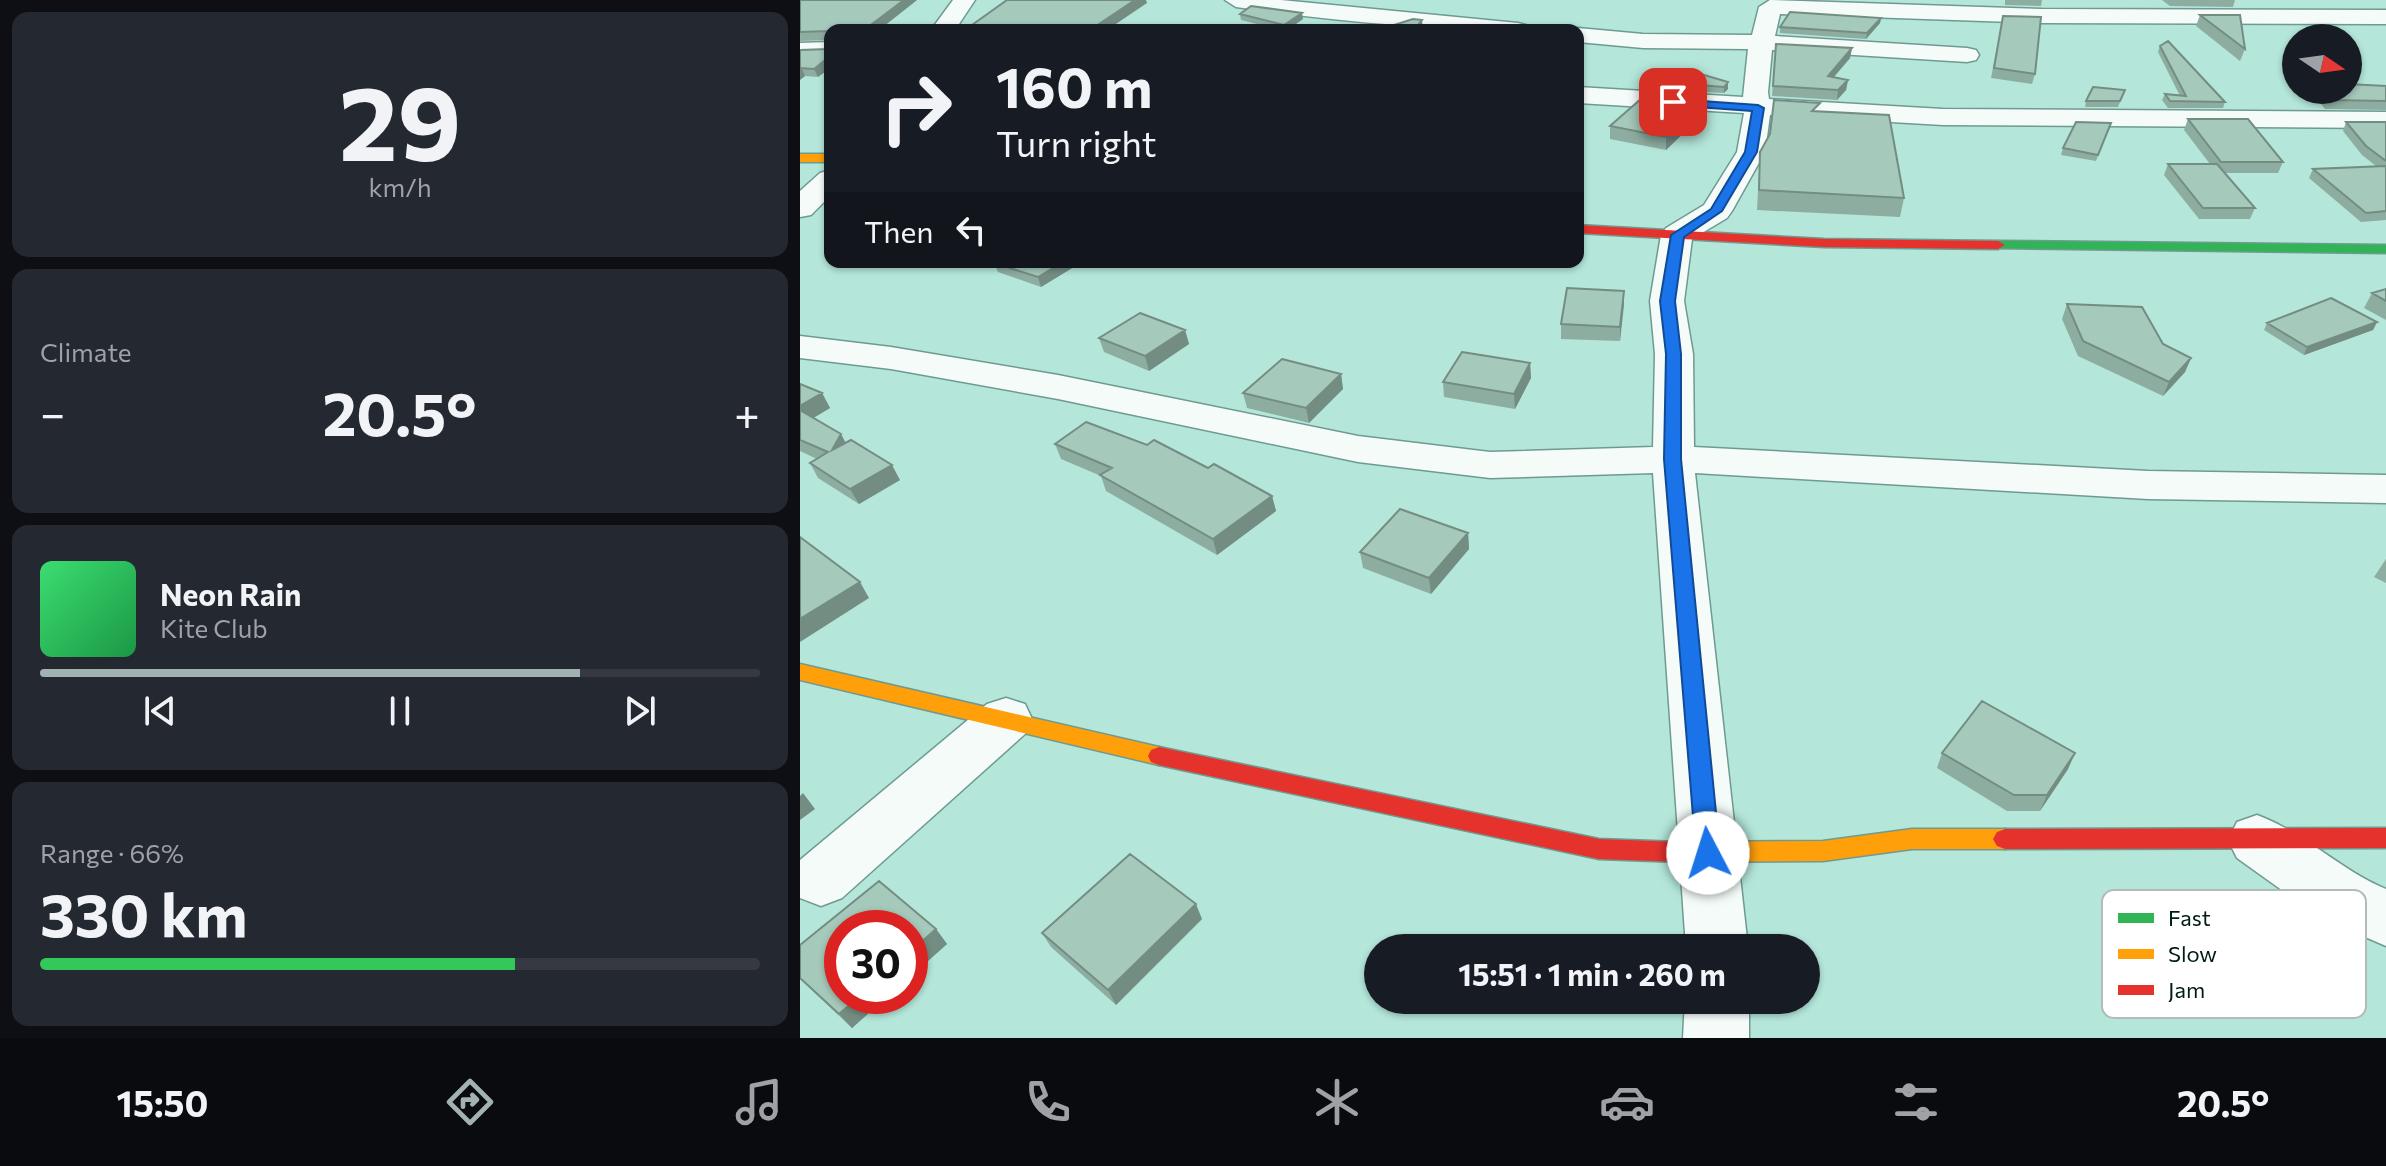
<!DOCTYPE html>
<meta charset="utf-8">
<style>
body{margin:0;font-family:Commissioner,sans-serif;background:#242831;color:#f1f3f6;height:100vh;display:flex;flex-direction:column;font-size:30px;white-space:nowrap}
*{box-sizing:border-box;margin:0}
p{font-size:26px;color:#9ea1a6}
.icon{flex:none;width:44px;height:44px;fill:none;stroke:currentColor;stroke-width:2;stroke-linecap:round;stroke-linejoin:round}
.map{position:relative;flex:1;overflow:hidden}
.sheet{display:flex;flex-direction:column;gap:12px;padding:12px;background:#0d0f14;width:800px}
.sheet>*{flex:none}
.guide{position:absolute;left:24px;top:24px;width:760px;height:244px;border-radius:16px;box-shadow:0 2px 6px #0004;background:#171b24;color:#f1f3f6;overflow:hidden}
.needle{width:52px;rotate:103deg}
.controls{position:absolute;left:1482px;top:24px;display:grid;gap:16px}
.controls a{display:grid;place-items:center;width:80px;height:80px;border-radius:50%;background:#171b24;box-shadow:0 2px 6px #0004;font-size:40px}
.speed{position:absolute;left:24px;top:910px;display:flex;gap:16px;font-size:40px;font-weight:700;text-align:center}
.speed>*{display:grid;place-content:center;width:104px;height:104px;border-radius:50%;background:#171b24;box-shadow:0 2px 6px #0004;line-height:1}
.speed .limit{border:12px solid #d22;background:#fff;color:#111}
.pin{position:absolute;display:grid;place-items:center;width:68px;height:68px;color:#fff;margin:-34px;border-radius:16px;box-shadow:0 4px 12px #0006}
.me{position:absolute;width:88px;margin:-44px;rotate:355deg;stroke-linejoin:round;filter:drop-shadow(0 0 6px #0008)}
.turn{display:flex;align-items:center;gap:28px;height:168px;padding:0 40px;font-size:36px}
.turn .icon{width:104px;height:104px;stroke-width:2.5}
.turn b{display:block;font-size:56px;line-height:68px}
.then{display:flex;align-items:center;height:76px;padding:0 40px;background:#0003;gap:16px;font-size:30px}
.big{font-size:60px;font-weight:700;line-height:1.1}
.sheet .card{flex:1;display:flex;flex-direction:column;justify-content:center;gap:12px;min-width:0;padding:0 28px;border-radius:16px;background:#242831}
.sheet .dial{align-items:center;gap:0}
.dial b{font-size:104px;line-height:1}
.song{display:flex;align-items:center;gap:24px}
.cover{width:96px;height:96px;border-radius:12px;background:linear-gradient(135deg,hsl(140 70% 55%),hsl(140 70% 35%))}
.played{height:8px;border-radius:4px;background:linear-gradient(90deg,#a1b2b0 75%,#363941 75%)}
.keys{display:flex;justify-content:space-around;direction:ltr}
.heat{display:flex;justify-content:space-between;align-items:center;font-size:44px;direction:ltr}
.charge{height:12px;border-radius:6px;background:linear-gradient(90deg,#34c759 66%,#363941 0)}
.trip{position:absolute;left:564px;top:934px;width:456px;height:80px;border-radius:40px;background:#171b24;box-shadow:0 2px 6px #0004;font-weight:700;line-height:80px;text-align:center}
.menu{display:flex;height:128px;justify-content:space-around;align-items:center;background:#090b0e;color:#9ea1a6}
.menu .icon{width:56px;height:56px}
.menu .current{color:#a1b2b0}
.menu b{font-size:36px;color:#f1f3f6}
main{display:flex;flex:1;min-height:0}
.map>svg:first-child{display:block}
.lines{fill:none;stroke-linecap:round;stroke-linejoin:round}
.street-casing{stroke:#6f9a91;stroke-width:3}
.fast-casing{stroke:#6f9a91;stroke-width:3}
.slow-casing{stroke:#6f9a91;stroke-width:3}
.jam-casing{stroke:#6f9a91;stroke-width:3}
.street{fill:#f4fbf9;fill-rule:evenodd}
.fast{fill:#30b455;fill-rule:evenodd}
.slow{fill:#ff9f0a;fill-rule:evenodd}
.jam{fill:#e5322d;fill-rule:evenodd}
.wall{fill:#8eada1}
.shaded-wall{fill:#748d83}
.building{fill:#a5c9bb;stroke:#748d83;stroke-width:2}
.route{fill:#1a73e8;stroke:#114b97;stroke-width:2}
.key{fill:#fff;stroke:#b2bbb9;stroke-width:2}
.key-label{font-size:22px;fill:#001c16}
</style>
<main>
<section class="sheet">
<div class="card dial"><b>29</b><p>km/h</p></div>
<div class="card"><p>Climate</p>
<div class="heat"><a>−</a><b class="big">20.5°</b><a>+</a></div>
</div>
<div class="card">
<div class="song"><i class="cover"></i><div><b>Neon Rain</b><p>Kite Club</p></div></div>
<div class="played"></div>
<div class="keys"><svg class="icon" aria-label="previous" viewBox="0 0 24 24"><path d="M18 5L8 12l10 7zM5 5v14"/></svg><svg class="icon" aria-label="pause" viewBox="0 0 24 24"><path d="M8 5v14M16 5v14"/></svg><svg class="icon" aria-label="next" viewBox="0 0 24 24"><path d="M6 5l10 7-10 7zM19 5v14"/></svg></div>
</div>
<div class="card"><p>Range · 66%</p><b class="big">330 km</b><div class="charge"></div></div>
</section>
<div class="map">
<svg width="1586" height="1038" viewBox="0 0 1586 1038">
<rect width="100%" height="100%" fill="#b4e6da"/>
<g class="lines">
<g class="street-casing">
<path id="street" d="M153 0H175L155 30H131Z
M425 0H481L718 23 726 25 730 30C631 30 534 21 436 7Z
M970 0 1242 9 1586 10V24L1242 23 980 14 975 36 1167 48 1176 50 1179 55 1176 60 1167 62 972 50 968 92 969 99 1143 109 1586 112V128L1143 125 970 115 965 152 932 211 927 218 892 239 884 301 893 354 894 447 1348 471 1586 475V503L1348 499 895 473 948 948H886L853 473 690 478 558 462 258 399 91 369 0 358V336L91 347 258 375 558 436 690 452 853 447 855 354 850 301 861 235 866 228 904 205 937 152 944 113 778 103V87L943 97 948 49 843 48 778 42V30H770L778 28 843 34 952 35 959 7Z
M30 42V56L0 57V43Z
M30 170V196L11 215 0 217V191L20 173Z
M206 698 225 704 232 719 225 734 42 898 21 906 0 898V860L187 704Z
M1457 815C1504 832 1540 870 1586 889V946L1521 918 1437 858 1428 840 1437 822Z
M885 1000H949V1038H883Z"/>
</g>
<g class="fast-casing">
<path id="fast" d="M1198 241 1586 245V253L1193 248 1191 245Z"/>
</g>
<g class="slow-casing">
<path id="slow" d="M0 154H30V162H0Z
M0 664 359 747 367 750 370 756 367 762 359 765 0 680Z
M1112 829H1205L1213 832 1217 839 1213 846 1205 849H1112L1023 861 880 862 872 859 868 852 872 845 880 842 1023 841Z"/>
</g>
<g class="jam-casing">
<path id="jam" d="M778 225 1024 239 1198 241 1205 245 1198 249 1024 247 778 233Z
M359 747 799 839 880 842 888 845 892 852 888 859 880 862 799 859 359 765 351 762 348 756 351 750Z
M1586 828V848L1205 849 1197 846 1193 839 1197 832 1205 829Z"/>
</g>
<use href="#street" class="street"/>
<use href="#fast" class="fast"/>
<use href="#slow" class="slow"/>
<use href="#jam" class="jam"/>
</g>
<path class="wall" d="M0 0H117L79 30H30V68L18 77 5 76 0 80V50L28 49V40L0 41Z
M1205 0H1242L1241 6 1205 5Z
M1362 0H1435L1433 7 1370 6Z
M440 14 503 19 487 30H480L441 20Z
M1400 15 1445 49 1440 61 1396 26Z
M1203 16 1235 74 1232 84 1191 78Z
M1081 18 1080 23 1066 39 980 33V27Z
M976 44 1052 48 1050 58 1034 77 1048 80 1046 90 1037 100 972 96Z
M1360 46 1425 102 1423 108H1368L1362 100 1365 94 1380 96 1358 52Z
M928 82V89L924 93 870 90V83Z
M1586 86V110L1525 109 1510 90H1548Z
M1325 90 1318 107H1285L1286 101Z
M1019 112 1104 198 1100 217 957 210 960 152Z
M903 114 866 150 810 139V126Z
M1388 119 1483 162 1478 173H1425L1455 208 1450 219H1399L1364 175 1368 164H1410L1384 130Z
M1546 122H1586V220L1561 222 1509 178 1513 169 1576 166 1562 155 1543 131Z
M1311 123 1296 161 1261 155 1263 148Z
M195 262H282L241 287 198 272 194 263Z
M1586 289V320L1564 308 1572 293Z
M824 291 820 341 761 339V324Z
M1267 304 1363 344 1391 358 1385 372 1363 396 1278 356 1262 319Z
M1577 322 1573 330 1504 355 1464 330 1467 323Z
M385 330 389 344 349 371 304 352 299 338Z
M730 363 731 378 715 409 644 397 643 382Z
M541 374 543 389 509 423 447 408 443 393Z
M0 384 22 393 30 408 13 418 46 443 100 480 59 504 18 478 10 463 17 459 0 451Z
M255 444 408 468 472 496 476 511 417 555 306 491 301 476 261 459Z
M668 533 669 549 631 594 563 568 560 552Z
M1586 559V583L1574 577Z
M1142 753H1275L1268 769 1240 811H1207L1137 768Z
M79 881 136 929 147 944 110 977V928H42V996H88L52 1028 0 979V945Z
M402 919 316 1005 251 947 242 933Z"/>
<path class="shaded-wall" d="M104 0H117L79 30H64Z
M335 0H346L347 3 307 30H290Z
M502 13 503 19 487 30H485L484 25Z
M1081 18 1080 23 1066 39 1067 33Z
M622 20 623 30H614Z
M1052 48 1050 58 1026 86 1028 76Z
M30 56V68L18 77 14 69Z
M1 67 5 76 0 80V68Z
M1048 80 1046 90 1037 100 1038 90Z
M928 82V89L924 93V87Z
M904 101 903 114 866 150V137Z
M263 262H282L241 287 238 277Z
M824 291V305L820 341V327Z
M1577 322 1573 330 1504 355 1507 347Z
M385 330 389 344 349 371 345 356Z
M1391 358 1385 372 1363 396 1369 382Z
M730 363 731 378 715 409 714 394Z
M541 374 543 389 509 423 506 408Z
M22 393 30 408 5 423 0 414V406Z
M41 434 49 449 32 450Z
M92 465 100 480 59 504 50 489Z
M472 496 476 511 417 555 413 539Z
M668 533 669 549 631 594 629 578Z
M60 582 69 598 0 642V619Z
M1275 753 1268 769 1240 811 1247 795Z
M3 793 15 809 0 820V796Z
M396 904 402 919 316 1005 308 990Z
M136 929 147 944 110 977V952Z
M60 996H88L52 1028 39 1014Z"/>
<path class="building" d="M0 0H104L64 30H30V56L14 69 0 68V50L28 49V31L0 32Z
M207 0H335L290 30H165Z
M451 6 502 13 484 25 440 14Z
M990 12 1081 18 1067 33 980 27Z
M1400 15H1440L1445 49Z
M1203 16 1241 17 1235 74 1194 68Z
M613 19 622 20 614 30H578Z
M546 25 568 30H538Z
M1368 41 1425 102 1370 101 1365 94 1386 96 1360 46Z
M976 44 1052 48 1028 76 1048 80 1038 90 973 86Z
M894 72 928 82 924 87 870 83Z
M1548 84 1586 86V101L1529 100 1520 90H1548Z
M1293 87 1325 90 1320 101H1286Z
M842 98 904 101 866 137 810 126Z
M974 100 1020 103 1012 111 1089 115 1104 198 959 190 960 152 970 134Z
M1388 119H1448L1483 162H1421Z
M1276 122 1311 123 1298 155 1263 148Z
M1546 122H1586V161L1566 146Z
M1368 164H1417L1455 208H1403Z
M1586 166V211L1566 213 1513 169Z
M195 262H263L238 277 194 263Z
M767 288 824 291 820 327 761 324Z
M1586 289V301L1572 293Z
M1531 298 1577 322 1507 347 1467 323Z
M1267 304 1342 307 1363 344 1391 358 1369 382 1283 341Z
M340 313 385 330 345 356 299 338Z
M662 352 730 363 714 394 643 382Z
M482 359 541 374 506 408 443 393Z
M0 384 22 393 0 406Z
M0 410 41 434 32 450 51 440 92 465 50 489 10 463 28 452 0 440Z
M286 422 347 445 354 440 408 468 414 464 472 496 413 539 300 475 312 468 255 444Z
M600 509 668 533 629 578 560 552Z
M0 537 60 582 0 619Z
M1182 701 1275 753 1247 795H1214L1142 753Z
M330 854 396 904 308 990 242 933Z
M79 881 136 929 110 952V928H42V996H60L39 1014 0 978V945Z"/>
<path class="route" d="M873 99 958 105 964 108 957 152 922 211 884 237 875 301 881 354V459L920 853 916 861 908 864 899 861 896 853 864 459 866 354 860 301 871 235 911 209 945 152 952 111 869 105 867 102Z"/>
<rect x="1302" y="890" width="264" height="128" rx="12" class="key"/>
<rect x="1318" y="913" width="36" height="10" fill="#30b455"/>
<rect x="1318" y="949" width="36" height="10" fill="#ff9f0a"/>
<rect x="1318" y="985" width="36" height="10" fill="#e5322d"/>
<g class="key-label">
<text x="1368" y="926">Fast</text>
<text x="1368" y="962">Slow</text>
<text x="1368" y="998">Jam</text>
</g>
</svg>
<div class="controls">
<a><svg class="needle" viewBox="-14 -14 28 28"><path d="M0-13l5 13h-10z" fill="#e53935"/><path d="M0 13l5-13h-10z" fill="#9ea1a6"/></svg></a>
</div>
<div class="speed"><div class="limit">30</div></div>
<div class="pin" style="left:873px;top:102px;background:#d93025"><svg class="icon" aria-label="arrive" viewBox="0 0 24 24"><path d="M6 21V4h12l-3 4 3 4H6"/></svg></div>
<svg class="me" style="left:908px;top:853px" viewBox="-20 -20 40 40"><circle r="19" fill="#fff"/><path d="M0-13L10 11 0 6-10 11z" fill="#1a73e8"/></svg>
<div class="trip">15:51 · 1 min · 260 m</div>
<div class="guide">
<div class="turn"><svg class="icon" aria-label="right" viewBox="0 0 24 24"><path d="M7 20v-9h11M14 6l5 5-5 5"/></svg><div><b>160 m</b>Turn right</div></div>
<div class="then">Then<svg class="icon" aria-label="left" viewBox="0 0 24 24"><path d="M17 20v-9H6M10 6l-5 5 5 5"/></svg></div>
</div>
</div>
</main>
<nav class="menu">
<b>15:50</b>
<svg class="icon current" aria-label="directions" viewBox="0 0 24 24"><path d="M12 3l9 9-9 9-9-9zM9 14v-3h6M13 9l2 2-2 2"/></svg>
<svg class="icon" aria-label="music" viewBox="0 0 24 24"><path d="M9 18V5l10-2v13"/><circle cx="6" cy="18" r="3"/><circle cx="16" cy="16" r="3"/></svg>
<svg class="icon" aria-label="phone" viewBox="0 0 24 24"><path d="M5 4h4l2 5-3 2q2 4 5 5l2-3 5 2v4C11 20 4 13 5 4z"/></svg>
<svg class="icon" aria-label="climate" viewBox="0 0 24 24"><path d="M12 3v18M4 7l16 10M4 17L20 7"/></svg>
<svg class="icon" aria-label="car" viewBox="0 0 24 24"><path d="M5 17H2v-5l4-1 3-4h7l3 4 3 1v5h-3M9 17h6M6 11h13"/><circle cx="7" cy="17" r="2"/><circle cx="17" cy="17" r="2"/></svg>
<svg class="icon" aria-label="filters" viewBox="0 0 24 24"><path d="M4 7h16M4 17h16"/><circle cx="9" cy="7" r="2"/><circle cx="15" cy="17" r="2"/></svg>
<b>20.5°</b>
</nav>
